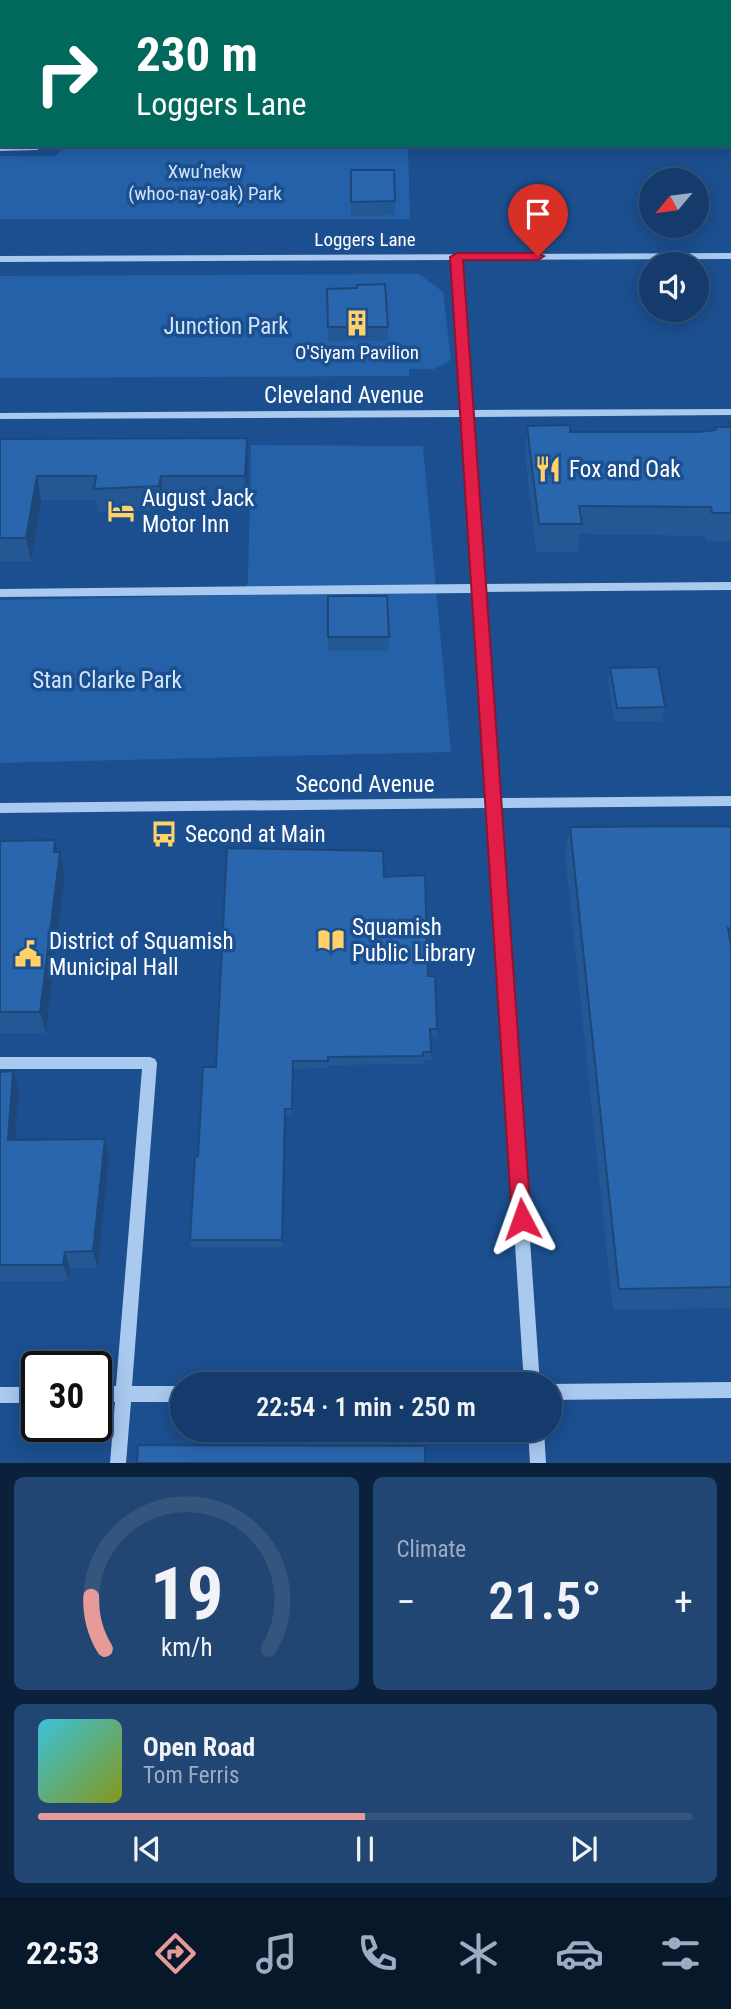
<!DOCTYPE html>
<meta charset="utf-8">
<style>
body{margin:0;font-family:"Roboto Condensed",sans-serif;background:#214673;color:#f1f3f6;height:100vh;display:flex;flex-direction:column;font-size:26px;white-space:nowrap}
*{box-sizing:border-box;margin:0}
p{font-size:23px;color:#9dadc1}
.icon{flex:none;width:38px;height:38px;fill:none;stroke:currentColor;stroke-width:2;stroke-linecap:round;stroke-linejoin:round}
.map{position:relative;height:1463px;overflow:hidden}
.sheet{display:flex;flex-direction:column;gap:14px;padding:14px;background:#0b203b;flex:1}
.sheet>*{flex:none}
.top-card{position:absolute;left:0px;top:0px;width:732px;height:147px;box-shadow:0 4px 18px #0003,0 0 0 2px #33557e;background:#00695c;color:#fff;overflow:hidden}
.needle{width:46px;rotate:241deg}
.buttons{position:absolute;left:639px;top:168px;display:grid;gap:14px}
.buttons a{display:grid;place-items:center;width:70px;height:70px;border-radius:50%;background:#143b6b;box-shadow:0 4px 18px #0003,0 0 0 2px #33557e;font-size:35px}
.speed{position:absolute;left:21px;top:1351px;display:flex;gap:14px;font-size:35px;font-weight:700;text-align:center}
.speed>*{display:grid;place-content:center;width:91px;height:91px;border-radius:50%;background:#143b6b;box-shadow:0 4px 18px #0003,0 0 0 2px #33557e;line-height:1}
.speed .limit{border:4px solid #111;border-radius:10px;background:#fff;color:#111}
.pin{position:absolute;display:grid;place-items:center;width:60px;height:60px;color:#fff;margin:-72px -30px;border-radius:50% 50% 50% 0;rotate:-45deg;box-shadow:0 0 7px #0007}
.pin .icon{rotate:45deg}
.me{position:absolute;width:77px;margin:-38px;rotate:356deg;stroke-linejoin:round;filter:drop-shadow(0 0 5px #0008)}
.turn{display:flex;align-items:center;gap:24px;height:147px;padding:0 21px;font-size:32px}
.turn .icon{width:91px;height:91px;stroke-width:2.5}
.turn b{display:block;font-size:49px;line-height:60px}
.big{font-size:52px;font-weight:600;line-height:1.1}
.sheet .tile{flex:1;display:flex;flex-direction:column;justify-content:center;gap:10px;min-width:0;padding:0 24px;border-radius:10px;background:#214673}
.sheet .dial{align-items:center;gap:0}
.dial svg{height:182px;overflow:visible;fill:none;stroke:#33557e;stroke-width:7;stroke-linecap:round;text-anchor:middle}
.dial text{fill:#f1f3f6;stroke:none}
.song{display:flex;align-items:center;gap:21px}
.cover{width:84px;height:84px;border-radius:10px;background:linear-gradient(135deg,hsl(190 70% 55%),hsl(70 70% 35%))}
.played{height:7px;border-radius:4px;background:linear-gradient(90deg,#e69b98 50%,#33557e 50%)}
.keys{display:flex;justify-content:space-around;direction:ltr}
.heat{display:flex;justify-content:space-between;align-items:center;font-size:38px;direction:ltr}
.sheet .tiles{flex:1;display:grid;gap:14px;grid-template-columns:1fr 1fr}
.tile:last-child{grid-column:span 2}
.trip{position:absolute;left:170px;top:1372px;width:392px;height:70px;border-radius:35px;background:#143b6b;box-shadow:0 4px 18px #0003,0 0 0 2px #33557e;font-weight:600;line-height:70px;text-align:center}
.dock{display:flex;height:112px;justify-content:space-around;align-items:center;background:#08182b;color:#9dadc1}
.dock .icon{width:49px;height:49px}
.dock .current{color:#e69b98}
.dock b{font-size:32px;color:#f1f3f6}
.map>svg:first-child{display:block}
.green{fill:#2461a8}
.water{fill:#123a6d;stroke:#9cc4f0;stroke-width:2}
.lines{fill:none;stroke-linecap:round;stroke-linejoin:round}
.minor{fill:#a9c9ee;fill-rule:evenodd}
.wall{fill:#245895}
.shaded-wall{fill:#1d4779}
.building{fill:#2a66ad;stroke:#1d4779;stroke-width:2}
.route{fill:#e11d48;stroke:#92132f;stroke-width:2}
.labels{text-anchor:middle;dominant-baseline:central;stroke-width:7;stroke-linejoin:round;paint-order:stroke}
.far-park-label{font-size:19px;fill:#cfe3fa;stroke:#1b4f8f}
.far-street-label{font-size:19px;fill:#fff;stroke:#1b4f8f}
.far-poi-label{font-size:19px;fill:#fff;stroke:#1b4f8f}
.park-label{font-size:23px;fill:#cfe3fa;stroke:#1b4f8f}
.street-label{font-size:23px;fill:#fff;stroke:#1b4f8f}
.poi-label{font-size:23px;fill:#fff;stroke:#1b4f8f;text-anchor:start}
</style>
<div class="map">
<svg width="731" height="1463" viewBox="0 0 731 1463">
<rect width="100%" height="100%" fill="#1b4f8f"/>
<path class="green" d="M67 145H408L410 219H0V156H55Z
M419 274 443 292 451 360 434 369H409V376L0 378V276Z
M251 445 423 446 451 752 0 763V600L245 595 248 579Z"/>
<path class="water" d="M0 0H731V130L730 2H2V145H41L37 149 0 150Z"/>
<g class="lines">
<path class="minor" d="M731 253V259L461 260 471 410 731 409V415L472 417 484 584 731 582V590L484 592 499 798 731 796V806L500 808 540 1384H524L487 808 0 813V803L486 798 473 593 0 597V589L472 584 462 417 0 419V413L461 410 451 260 0 262V256Z
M0 1057H150L155 1059 157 1063 132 1386H182V1402H131L126 1463H110L115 1402H96V1386H116L142 1069H0Z
M731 1382V1398L550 1400V1384Z
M0 1387H37V1403H0Z
M528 1430H544L546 1463H530Z"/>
</g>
<path class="wall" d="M351 170 395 201V215L351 216Z
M327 289 388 327V341H328Z
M729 423H731V541H706L705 536 580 534 578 552H536L525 454 527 426 570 432H699L714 430 715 427H728Z
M247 438 248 462 246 499H164L162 510 98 512 96 500H41L31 561H0V439Z
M328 637H389L388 651H328Z
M610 668 665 707 662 721 615 722 608 682Z
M731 826V1308L613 1310 565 854 570 827Z
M55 840 58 852H60L65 874 46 1033H0V841Z
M384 877 428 976 437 1029V1037H431V1060H423V1064L328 1065V1068L293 1069 292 1116H286L283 1247H191L190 1240 198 1156 216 1067Z
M13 1071 19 1089 15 1139H105L109 1156 98 1268H70L69 1281H0V1072Z"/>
<path class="shaded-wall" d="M247 438 248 462 246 499 245 476Z
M37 476 41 500 31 561 26 538Z
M161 476 164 499 162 510 159 486Z
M55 840 59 858 60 852 65 874 46 1033 40 1012Z
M13 1071 19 1089 14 1157 8 1140Z
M285 1109 286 1116 283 1247 282 1240Z
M105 1139 109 1156 98 1268 93 1251Z
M65 1252 70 1268 69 1281 63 1265Z"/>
<path class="building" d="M351 170H394L395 201 351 202Z
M385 284 388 327H328L327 289 357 288V285Z
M729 423H731V513H712L711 507 579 506 582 524H539L527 426 570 425V432H699L716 430 715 427H730Z
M247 438 245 476H161L159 486 94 489 96 476H37L26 538H0V439Z
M328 596H387L389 637H328Z
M658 667 665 707 617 708 610 668Z
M731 826V931L728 928 731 947V1287L619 1289 570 827Z
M55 840 54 852H60L40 1012H0V841Z
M227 848 383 851 384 877 425 875 428 976H435L437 1029H430L431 1052H423V1056L328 1057V1061H293L292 1109H285L282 1240H190L195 1157 198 1156 203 1067H216Z
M13 1071 8 1140 105 1139 93 1251 65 1252 63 1265H0V1072Z
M138 1445 425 1446V1463H137Z"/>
<path class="route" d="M457 253H538L544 256 538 260H463L531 1219 528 1226 522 1229 515 1226 512 1219 450 257Z"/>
<defs>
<g id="building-bare" transform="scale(2.1)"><path d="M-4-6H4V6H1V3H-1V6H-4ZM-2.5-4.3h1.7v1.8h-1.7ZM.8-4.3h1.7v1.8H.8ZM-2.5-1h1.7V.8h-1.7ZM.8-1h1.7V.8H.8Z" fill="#ffd166" stroke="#1b4f8f" stroke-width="2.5" paint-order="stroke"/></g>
<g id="restaurant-bare" transform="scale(2.1)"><path d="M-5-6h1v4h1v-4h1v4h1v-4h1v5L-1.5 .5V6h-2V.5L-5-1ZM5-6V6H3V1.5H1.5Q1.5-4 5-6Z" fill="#ffd166" stroke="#1b4f8f" stroke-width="2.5" paint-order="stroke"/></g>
<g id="hotel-bare" transform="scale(2.1)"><path d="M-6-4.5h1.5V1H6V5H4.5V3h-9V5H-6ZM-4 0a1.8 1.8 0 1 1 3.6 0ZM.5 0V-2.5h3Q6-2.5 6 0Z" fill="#ffd166" stroke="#1b4f8f" stroke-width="2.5" paint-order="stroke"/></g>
<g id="bus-bare" transform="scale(2.1)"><path d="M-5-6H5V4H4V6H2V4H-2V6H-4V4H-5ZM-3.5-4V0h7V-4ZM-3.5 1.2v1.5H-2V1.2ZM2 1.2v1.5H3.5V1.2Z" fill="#ffd166" stroke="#1b4f8f" stroke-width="2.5" paint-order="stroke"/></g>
<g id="library-bare" transform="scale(2.1)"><path d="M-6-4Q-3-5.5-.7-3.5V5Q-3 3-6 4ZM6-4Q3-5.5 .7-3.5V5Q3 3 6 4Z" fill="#ffd166" stroke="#1b4f8f" stroke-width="2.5" paint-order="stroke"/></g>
<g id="civic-bare" transform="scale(2.1)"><path d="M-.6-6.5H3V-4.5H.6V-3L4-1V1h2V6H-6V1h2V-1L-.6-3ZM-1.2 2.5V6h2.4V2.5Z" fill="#ffd166" stroke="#1b4f8f" stroke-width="2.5" paint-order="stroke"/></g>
</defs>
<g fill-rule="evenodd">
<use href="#building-bare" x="357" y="323"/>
<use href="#restaurant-bare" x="548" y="469"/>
<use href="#hotel-bare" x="121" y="511"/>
<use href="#bus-bare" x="164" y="834"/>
<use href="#library-bare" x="331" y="940"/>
<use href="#civic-bare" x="28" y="954"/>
</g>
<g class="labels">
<g class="far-park-label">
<text x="205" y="171">Xwu’nekw<tspan x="205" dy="22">(whoo-nay-oak) Park</tspan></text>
</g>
<g class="far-street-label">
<text x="365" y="239">Loggers Lane</text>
</g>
<g class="far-poi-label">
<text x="357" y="352">O'Siyam Pavilion</text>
</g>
<g class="park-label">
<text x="226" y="326">Junction Park</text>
<text x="107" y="680">Stan Clarke Park</text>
</g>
<g class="street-label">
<text x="344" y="395">Cleveland Avenue</text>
<text x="365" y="784">Second Avenue</text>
</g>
<g class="poi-label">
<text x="569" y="469">Fox and Oak</text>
<text x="142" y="498">August Jack<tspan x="142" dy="26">Motor Inn</tspan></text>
<text x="185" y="834">Second at Main</text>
<text x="352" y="927">Squamish<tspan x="352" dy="26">Public Library</tspan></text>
<text x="49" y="941">District of Squamish<tspan x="49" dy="26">Municipal Hall</tspan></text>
</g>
</g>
</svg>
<div class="buttons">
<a><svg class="needle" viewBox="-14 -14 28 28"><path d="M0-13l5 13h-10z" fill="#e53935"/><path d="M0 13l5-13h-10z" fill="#9dadc1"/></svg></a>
<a><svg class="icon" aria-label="sound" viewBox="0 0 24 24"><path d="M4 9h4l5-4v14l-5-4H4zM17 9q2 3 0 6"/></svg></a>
</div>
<div class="speed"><div class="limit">30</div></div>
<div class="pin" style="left:538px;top:256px;background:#d93025"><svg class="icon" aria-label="arrive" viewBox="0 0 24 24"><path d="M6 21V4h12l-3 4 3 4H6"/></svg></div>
<svg class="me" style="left:522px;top:1219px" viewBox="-20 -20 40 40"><path d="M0-17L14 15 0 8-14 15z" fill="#e11d48" stroke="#fff" stroke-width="4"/></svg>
<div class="trip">22:54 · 1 min · 250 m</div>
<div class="top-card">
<div class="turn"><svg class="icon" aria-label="right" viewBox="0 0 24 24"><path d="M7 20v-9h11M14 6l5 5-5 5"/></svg><div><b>230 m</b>Loggers Lane</div></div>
</div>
</div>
<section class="sheet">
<div class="tiles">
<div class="tile dial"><svg viewBox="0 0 100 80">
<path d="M14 69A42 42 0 1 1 86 69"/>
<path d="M14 69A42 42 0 0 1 8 46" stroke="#e69b98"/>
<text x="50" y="56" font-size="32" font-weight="700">19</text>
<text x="50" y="72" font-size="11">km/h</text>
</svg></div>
<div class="tile"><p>Climate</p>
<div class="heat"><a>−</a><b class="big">21.5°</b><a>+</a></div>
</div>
<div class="tile">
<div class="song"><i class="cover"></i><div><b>Open Road</b><p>Tom Ferris</p></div></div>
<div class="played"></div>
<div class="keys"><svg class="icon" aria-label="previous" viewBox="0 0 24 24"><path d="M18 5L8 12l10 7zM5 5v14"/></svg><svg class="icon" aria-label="pause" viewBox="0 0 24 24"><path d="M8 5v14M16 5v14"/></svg><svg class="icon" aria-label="next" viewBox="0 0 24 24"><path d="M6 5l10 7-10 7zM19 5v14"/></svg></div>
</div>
</div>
</section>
<nav class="dock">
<b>22:53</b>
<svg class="icon current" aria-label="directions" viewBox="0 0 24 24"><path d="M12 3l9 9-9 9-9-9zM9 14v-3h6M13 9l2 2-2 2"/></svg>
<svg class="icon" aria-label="music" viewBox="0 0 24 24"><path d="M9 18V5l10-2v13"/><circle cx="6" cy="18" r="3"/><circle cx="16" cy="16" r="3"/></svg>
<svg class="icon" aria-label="phone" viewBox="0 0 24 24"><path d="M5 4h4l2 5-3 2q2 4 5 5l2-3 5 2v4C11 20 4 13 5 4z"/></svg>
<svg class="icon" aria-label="climate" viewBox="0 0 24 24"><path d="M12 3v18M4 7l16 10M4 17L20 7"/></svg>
<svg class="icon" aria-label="car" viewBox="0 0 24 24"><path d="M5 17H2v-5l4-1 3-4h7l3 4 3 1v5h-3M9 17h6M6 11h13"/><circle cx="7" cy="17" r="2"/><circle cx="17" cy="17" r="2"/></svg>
<svg class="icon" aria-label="filters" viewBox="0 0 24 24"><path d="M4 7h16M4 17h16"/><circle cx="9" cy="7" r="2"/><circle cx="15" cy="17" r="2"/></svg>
</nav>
